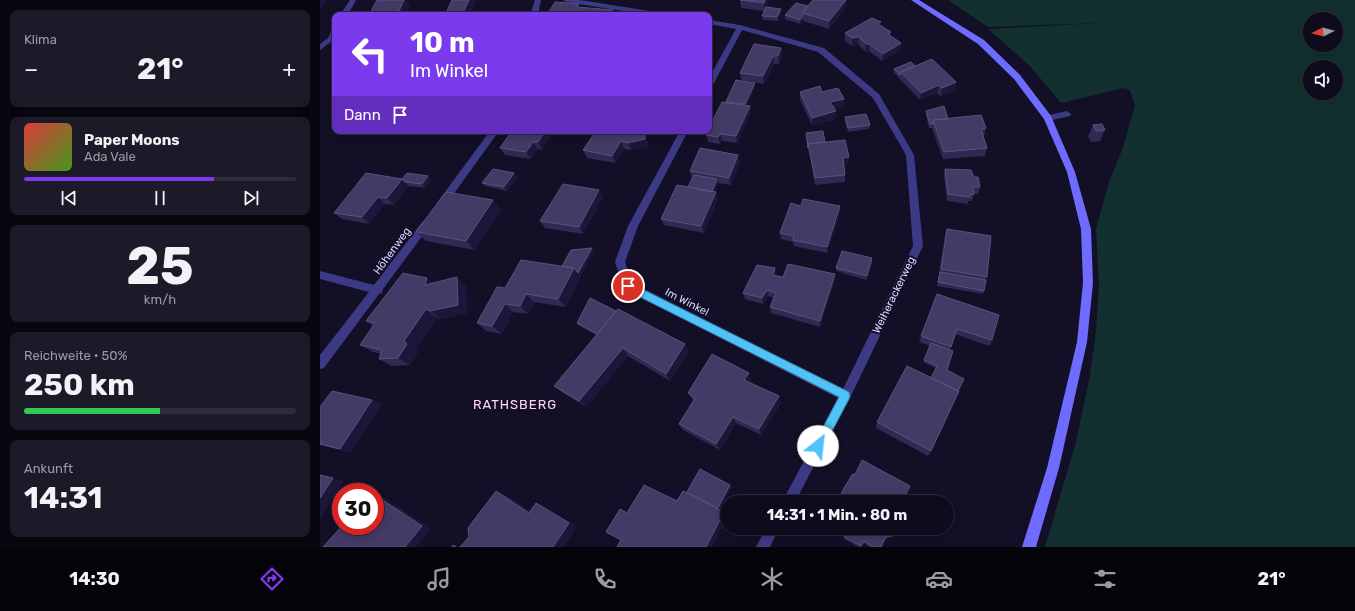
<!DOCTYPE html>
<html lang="de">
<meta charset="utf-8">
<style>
body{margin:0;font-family:Rubik,sans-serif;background:#1c1929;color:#f1f3f6;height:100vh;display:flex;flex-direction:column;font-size:15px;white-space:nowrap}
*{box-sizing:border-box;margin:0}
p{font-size:13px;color:#9b9ba3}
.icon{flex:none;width:22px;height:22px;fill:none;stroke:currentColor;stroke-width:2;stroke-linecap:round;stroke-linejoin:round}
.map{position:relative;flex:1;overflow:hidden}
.sheet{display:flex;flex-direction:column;gap:10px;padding:10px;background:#08060f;width:320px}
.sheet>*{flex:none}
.banner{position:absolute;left:12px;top:12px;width:380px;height:122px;border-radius:8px;box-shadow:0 2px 10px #0003,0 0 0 1px #2e2b3b;background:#7c3aed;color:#fff;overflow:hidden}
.needle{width:26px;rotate:264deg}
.fabs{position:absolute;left:983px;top:12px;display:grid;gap:8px}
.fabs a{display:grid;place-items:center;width:40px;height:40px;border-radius:50%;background:#0e0b1c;box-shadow:0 2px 10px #0003,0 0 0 1px #2e2b3b;font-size:20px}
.speed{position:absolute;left:12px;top:483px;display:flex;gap:8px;font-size:20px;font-weight:700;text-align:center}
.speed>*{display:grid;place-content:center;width:52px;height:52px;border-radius:50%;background:#0e0b1c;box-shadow:0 2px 10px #0003,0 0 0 1px #2e2b3b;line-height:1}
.speed .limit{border:6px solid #d22;background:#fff;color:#111}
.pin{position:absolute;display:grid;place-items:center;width:34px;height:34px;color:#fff;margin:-17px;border:2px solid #fff;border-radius:50%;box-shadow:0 1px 4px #0007}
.me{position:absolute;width:44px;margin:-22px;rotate:29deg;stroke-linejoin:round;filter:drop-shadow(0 0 3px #0008)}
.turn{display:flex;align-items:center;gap:14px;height:84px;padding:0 12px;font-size:18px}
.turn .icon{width:52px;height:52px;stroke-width:2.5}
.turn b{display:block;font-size:28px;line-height:34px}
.then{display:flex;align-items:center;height:38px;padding:0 12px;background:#0003;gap:8px;font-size:15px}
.big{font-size:30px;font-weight:700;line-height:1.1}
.sheet .tile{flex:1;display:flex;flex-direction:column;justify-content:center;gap:6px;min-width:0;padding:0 14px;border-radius:8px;background:#1c1929}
.sheet .dial{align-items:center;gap:0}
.dial b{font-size:52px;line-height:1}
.song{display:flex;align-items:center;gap:12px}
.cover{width:48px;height:48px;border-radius:6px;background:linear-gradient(135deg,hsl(0 70% 55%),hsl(100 70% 35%))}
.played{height:4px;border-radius:2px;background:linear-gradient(90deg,#7c3aed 70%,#2e2b3b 70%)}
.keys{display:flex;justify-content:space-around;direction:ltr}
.heat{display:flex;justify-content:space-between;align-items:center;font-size:22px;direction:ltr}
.charge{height:6px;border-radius:3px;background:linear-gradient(90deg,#34c759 50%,#2e2b3b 0)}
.trip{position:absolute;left:400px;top:495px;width:234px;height:40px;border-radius:20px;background:#0e0b1c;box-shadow:0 2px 10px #0003,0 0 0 1px #2e2b3b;font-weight:700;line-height:40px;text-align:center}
.menu{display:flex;height:64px;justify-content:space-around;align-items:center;background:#06040b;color:#9b9ba3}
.menu .icon{width:28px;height:28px}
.menu .selected{color:#7c3aed}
.menu b{font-size:18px;color:#f1f3f6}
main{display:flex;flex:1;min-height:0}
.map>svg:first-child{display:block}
.green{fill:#12302f;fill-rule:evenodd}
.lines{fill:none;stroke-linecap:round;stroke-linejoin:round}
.lane{fill:#3d3a85;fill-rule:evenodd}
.street{fill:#3d3a85;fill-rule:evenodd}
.secondary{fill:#6f6bff;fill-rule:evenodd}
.wall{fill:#312854}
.shaded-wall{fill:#1d163a}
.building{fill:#433a66;stroke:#5a527e}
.route{fill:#4fc3f7;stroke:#337fa1}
.labels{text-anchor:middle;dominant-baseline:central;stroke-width:4;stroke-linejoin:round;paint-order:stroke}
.street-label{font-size:11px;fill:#d9d4ff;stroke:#130f26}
.quarter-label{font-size:13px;letter-spacing:1px;fill:#ffd6f0;stroke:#130f26}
</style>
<main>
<section class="sheet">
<div class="tile"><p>Klima</p>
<div class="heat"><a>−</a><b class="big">21°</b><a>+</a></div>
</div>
<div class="tile">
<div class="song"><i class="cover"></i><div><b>Paper Moons</b><p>Ada Vale</p></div></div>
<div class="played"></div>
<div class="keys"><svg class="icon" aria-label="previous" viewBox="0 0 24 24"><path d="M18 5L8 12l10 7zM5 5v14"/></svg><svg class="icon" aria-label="pause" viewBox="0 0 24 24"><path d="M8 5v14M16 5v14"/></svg><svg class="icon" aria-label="next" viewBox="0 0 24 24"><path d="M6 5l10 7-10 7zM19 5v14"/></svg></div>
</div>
<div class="tile dial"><b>25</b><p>km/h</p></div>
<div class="tile"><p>Reichweite · 50%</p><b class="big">250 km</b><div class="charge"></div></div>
<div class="tile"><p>Ankunft</p><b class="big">14:31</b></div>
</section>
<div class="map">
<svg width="1035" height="547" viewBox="0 0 1035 547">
<rect width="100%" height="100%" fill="#130f26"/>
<path class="green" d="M628 0H1035V547H725L756 442 770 375 776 331 779 285 776 229 789 182 802 150 815 106 810 90 803 88 741 103 710 66 668 29 779 23 668 27ZM990 19H1016V45H990ZM990 67H1016V93H990Z"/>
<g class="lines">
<path class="lane" d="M747 111 751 114 750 116 728 121 724 118 725 116Z"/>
<path class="street" d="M30 0H36L28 15H20Z
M215 0H221L218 15H210Z
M243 0H260L343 13 347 15H329L246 2Z
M389 20 420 25 504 48 559 94 594 155 603 246 529 400 475 502H462L518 398 304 289 295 262 308 226 360 131H368L318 226 305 262 312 283 523 389 593 246 586 155 553 98 498 52 422 30 393 85 389 88V78L416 29 389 24Z
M12 29H15V39L0 50V44L8 38Z
M170 131H179L125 206H119L117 203 119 200Z
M106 220 111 224 109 227 63 289 62 293 59 294 4 368 0 369V355L49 292 0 279V271L54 285 103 221Z
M446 528H459L450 547H436Z"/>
<path class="secondary" d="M591 0H599L664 40 700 75 731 116 755 172 771 229 773 283 767 342 739 468 716 547H702L727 468 757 342 763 283 761 229 747 172 724 119 694 79 658 44Z"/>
</g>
<path class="wall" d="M57 0H86L90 6 86 15H52L50 13Z
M420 0H449L446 7 461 13 458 21 443 20 442 16 444 11 421 8Z
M493 0H527V6L509 29 483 21 480 24 465 19V15L488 6Z
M560 25 571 32 570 36 581 43 580 51 562 61 549 51 546 52 538 44 532 46 525 41V33Z
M461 48 462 56 459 64H454L444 84 421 80 420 73Z
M595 66 636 82 635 90 621 96 617 93 600 100 574 73V69Z
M435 87 427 105 430 106 431 113 417 143 402 141 400 144 388 142 386 135 406 102Z
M480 92H502L524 99V106L514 108 516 119 492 125 480 100Z
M606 111 628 119 666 128 664 136H663L667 148 665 156 623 159 612 128H609L606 115Z
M525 117 550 125 549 129 528 132 525 121Z
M773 125 785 130 780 141 771 142 768 136Z
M192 131H234L222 150 218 149 211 159 185 155 180 148Z
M326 133 328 146 311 150 304 149 296 163 267 158 263 150Z
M486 133 505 142 529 157 528 164 524 165 525 175V182L495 185 489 151Z
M418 155 420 162 411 185 398 183 394 192 398 199 384 233 344 225 341 219 368 187 373 179H372L370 171Z
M625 169 654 177 660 187 658 194H654L652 201H648V204L627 201 624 176Z
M194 173 197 177 187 191 165 186 162 183Z
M82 179 111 180 105 188 89 186 74 205 65 204 49 224 22 219 14 213Z
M283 197 263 234 225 228 220 221Z
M481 206H520V213L507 253 474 246 473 242 461 239 460 233Z
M181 210 155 250 106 241 96 232Z
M627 229 667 277 666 280 664 291 663 294 617 286 625 235Z
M274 251 260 277 246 307 214 302 208 314 193 312 182 334 166 331 157 323 185 288 242 266Z
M552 262 546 280 516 271V268Z
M455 268V275L463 277 515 280 500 327 451 313 450 307 454 298 448 296 443 304 425 299 423 293Z
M112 283 146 286 147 313 121 319 117 318 96 348 98 352 90 365 72 366 59 359 61 354 53 352 40 345 53 326 46 321Z
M617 294 672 340 669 346 635 334 630 350 627 370 611 451 608 456 556 428 557 422 611 378 616 368 603 362 610 346 599 342Z
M296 311 369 352 350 381 308 356 266 407 242 392 234 386 276 335 260 326 257 323Z
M429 373 431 380 430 383 459 396 461 403 441 435 416 423 400 450 363 430 359 424 374 400 372 399 368 393Z
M52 400 62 404 30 452 0 445V407Z
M513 528H579L574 537 565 539 561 547H549L544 543 541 547H539L524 539 525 534Z"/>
<path class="shaded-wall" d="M0 0H6L0 10Z
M84 0H86L90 6 86 15H82L79 11Z
M149 0H154L156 2 150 15H142Z
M445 0H449L445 11 444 3Z
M526 0H527V6L509 29V21Z
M461 9V13L458 21 457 17Z
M293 10 295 15H290Z
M482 17 483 21 480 24V20Z
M539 37 538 44 532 46V38Z
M581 43 580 51 562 61 563 54Z
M546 44H549V51L546 52Z
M461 48 462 56 459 64 458 56Z
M453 56 454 64 444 84 443 76Z
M636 82 635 90 621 96 622 88Z
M435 83V87L426 108 425 104Z
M619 85 617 93 600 100 601 93Z
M524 99V106L510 109V102Z
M430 106 431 113 417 143 416 136Z
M516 111V119L492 125V118Z
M225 131H234L222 150 218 142Z
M324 131H325L326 133 328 146 311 150 308 143Z
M400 134 402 141 400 144 398 137Z
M301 141 304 149 296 163 292 156Z
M213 142 218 149 211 159 206 152Z
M418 155 420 162 411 185 409 178Z
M529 157 528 164 523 165V158Z
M194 173 197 177 187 191 184 187Z
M108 176 111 180 105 188 102 184Z
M82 179 89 186 74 205 67 198Z
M397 179 398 183 391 198 390 194Z
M279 190 283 197 263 234 259 227Z
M396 192 398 199 384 233 381 226Z
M58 197 65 204 49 224 42 217Z
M173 200 181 210 155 250 146 241Z
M520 206V213L507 253V247Z
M272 248 274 251 260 277 246 307 238 299 254 268Z
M552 258V262L546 280 547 276Z
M455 268 456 274 454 281 453 275Z
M515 274V280L500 327V321Z
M137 277 146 286 147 313 121 319 110 311Z
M107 278 117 287 105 285Z
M447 290 448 296 443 304 442 298Z
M206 294 214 302 208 314 200 306Z
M185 304 193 312 182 334 172 326Z
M106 309 117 318 96 348 98 352 90 365 78 358 84 341Z
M365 344 369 352 350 381 346 374Z
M303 348 308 356 266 407 259 401Z
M429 373 431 380 427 387 424 380Z
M459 396 461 403 441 435 439 429Z
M52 400 62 404 30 452 20 449Z
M413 417 416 423 400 450 396 444Z
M13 478 24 481 0 519V498Z
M410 485 412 487 399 511 398 509Z
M176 491 186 495 219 516 209 513Z
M55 493 61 495 111 528 96 547H85L55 495Z
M216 503 226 507 257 526 244 547H233Z
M404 512 407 514V517L392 547H386Z
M575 535 574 537 565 539 566 537Z
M133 545 144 547H136Z"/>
<path class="building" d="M57 0H84L79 11 50 13Z
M132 0H149L142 15H125Z
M420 0H445L444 3Z
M493 0H526L509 21 482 13Z
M235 2 259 4 257 7 293 10 290 15H227Z
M476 3 488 6 482 13V17L480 20 465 15Z
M446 7 461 9 457 17 442 16Z
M552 18 561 22 558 24 571 32 568 34 581 43 563 54 549 44H546L539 37 532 38 525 33Z
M434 44 461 48 458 56H453L443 76 420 73Z
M612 59 636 82 622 88 619 85 601 93 581 72Z
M591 62 595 66 581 72 580 75 574 69Z
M15 67V71L13 70Z
M416 80 435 83 425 104 406 102Z
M500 86 502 92 518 88 524 99 510 102 516 111 492 118 480 92Z
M402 102 430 106 416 136 400 134 398 137 386 135 388 131H389V128Z
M624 106 628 119 613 120V124H610L606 111Z
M546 114 550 125 528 128 525 117Z
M661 115 666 128 661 129 667 148 624 152 613 120Z
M782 124 785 130 776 131 773 125Z
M192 131H225L218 142H213L206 152 180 148Z
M276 131H324L325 139 308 143 301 141 292 156 263 150Z
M503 131 505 142 488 144V148L486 133Z
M525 140 529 157 523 158 525 175 495 178 488 144Z
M380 148 418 155 409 178 370 171Z
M173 169 194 173 184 187 162 183Z
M625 169 651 170 654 177H658L660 187H653L654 194 649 195 650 197 628 194Z
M46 173 82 179 67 198 58 197 42 217 14 213Z
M87 173 108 176 102 184 85 182 82 179Z
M374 175 397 179 392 192 368 187Z
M243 184 279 190 259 227 220 221Z
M357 185 396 192 381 226 341 219Z
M126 192 173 200 146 241 96 232Z
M483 199 520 206 507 247 473 240 474 236 460 233 471 203 481 206Z
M627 229 671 236 667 277 621 269Z
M272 248 258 273 254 268 242 266 251 250Z
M522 251 552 258 547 276 516 268Z
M201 260 254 268 238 299 206 294 200 306 185 304 172 326 157 323 177 287 185 288Z
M468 264 515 274 500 321 450 307 456 293 447 290 442 298 423 293 437 265 455 268 453 275 463 277Z
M620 272 666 280 664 291 618 282Z
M83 273 107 278 105 285 137 277 138 305 110 311 106 309 84 341 87 344 78 358 59 359 62 350 40 345 55 323 46 321Z
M617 294 679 315 672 340 637 329 631 347 601 336Z
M270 298 296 311 277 334 257 323Z
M298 309 365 344 346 374 303 348 259 401 234 386Z
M611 343 633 351 627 370 644 379 638 391 611 378 617 366 604 360Z
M392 354 429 373 424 380 459 396 439 429 413 417 396 444 359 424 375 398 368 393Z
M587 366 639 391 611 451 557 422Z
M12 391 52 400 20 449 0 444V407Z
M542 460 590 486 585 496 586 502H517L524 488 532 475 536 473Z
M380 469 410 485 398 508 367 492Z
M0 475 13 478 0 498Z
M324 485 357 501 363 491 404 512 386 547H297L301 540 286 532 300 509 307 513Z
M176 491 209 513 216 503 249 523 233 547H140L149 537 148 528Z
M55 495 102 526 85 547H3L22 526H55Z
M518 528H579L575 535 566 537 561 547H553L544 541 541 546 524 537 526 532Z
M133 545 136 547H132Z"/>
<path class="route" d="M308 282 529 392 530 396 529 399 502 450 498 452 494 450 493 446 519 397 304 289 303 286Z"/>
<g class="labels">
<g class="street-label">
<text transform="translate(72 251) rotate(-54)">Höhenweg</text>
<text transform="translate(574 295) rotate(-64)">Weiherackerweg</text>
<text transform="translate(367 302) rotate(27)">Im Winkel</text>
</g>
<g class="quarter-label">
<text x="195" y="404">RATHSBERG</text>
</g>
</g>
</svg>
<div class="fabs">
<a><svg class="needle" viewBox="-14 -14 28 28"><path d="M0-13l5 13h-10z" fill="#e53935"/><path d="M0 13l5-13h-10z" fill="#9b9ba3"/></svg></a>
<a><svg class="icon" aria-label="sound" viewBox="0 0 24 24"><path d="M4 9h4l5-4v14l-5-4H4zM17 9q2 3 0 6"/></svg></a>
</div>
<div class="speed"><div class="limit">30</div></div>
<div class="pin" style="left:308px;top:286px;background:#d93025"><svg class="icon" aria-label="arrive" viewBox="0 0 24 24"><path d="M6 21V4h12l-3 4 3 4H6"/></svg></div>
<svg class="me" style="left:498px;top:446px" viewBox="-20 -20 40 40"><circle r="19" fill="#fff"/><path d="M0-13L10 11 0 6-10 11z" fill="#4fc3f7"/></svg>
<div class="trip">14:31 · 1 Min. · 80 m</div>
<div class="banner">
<div class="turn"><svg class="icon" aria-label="left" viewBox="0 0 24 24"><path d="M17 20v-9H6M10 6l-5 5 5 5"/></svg><div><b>10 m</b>Im Winkel</div></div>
<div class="then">Dann<svg class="icon" aria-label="arrive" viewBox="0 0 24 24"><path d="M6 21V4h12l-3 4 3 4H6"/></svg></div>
</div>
</div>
</main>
<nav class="menu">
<b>14:30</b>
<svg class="icon selected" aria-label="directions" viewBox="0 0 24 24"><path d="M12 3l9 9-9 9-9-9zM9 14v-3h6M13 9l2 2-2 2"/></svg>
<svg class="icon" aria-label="music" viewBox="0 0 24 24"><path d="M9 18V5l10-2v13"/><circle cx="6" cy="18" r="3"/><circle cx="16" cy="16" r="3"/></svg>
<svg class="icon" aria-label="phone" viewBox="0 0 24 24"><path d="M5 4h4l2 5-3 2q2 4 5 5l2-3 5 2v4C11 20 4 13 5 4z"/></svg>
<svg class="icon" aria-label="climate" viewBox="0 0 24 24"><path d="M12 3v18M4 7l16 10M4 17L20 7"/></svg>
<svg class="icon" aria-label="car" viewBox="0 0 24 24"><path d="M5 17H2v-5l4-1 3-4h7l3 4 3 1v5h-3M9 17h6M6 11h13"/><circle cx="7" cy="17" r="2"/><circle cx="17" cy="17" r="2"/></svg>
<svg class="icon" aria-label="filters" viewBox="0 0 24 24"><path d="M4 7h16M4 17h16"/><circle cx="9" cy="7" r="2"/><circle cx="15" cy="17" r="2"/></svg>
<b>21°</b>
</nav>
